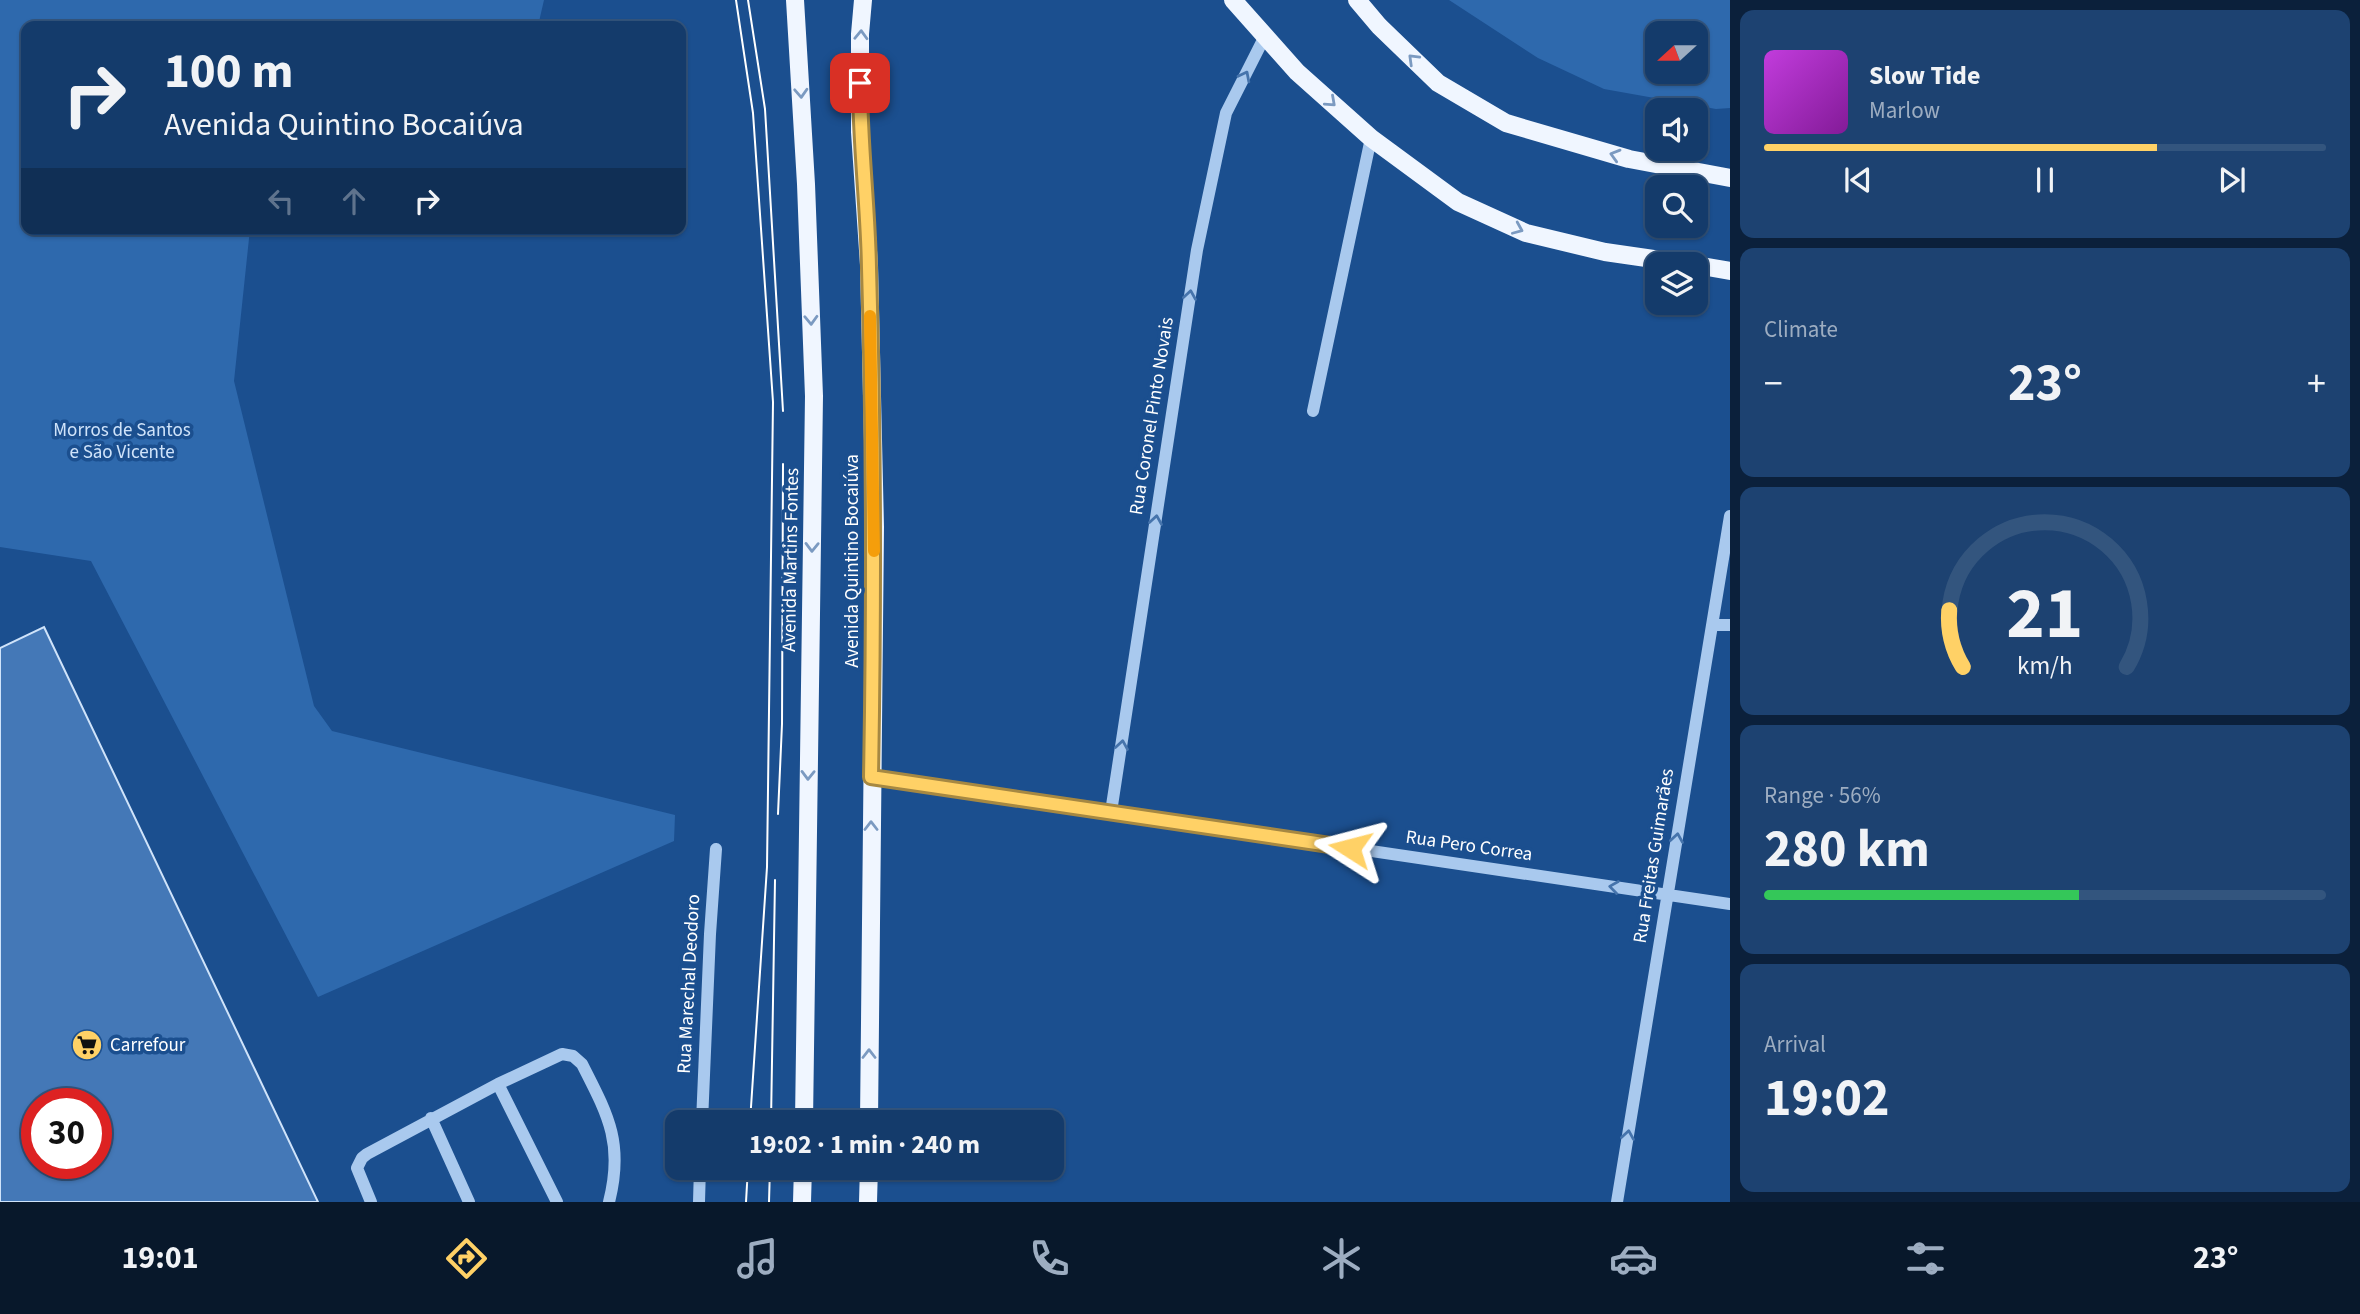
<!DOCTYPE html>
<meta charset="utf-8">
<style>
body{margin:0;font-family:"Source Sans 3",sans-serif;background:#1d4271;color:#f1f3f6;height:100vh;display:flex;flex-direction:column;font-size:26px;white-space:nowrap}
*{box-sizing:border-box;margin:0}
p{font-size:23px;color:#9dadc1}
.icon{flex:none;width:38px;height:38px;fill:none;stroke:currentColor;stroke-width:2;stroke-linecap:round;stroke-linejoin:round}
.map{position:relative;flex:1;overflow:hidden}
.side{display:flex;flex-direction:column;gap:10px;padding:10px;background:#0b203b;width:630px}
.side>*{flex:none}
.guide{position:absolute;left:21px;top:21px;width:665px;height:214px;border-radius:14px;box-shadow:0 2px 5px #0004,0 0 0 2px #33557e;background:#143b6b;color:#f1f3f6;overflow:hidden}
.needle{width:46px;rotate:249deg}
.tools{position:absolute;left:1645px;top:21px;display:grid;gap:14px}
.tools a{display:grid;place-items:center;width:63px;height:63px;border-radius:14px;background:#143b6b;box-shadow:0 2px 5px #0004,0 0 0 2px #33557e;font-size:35px}
.speed{position:absolute;left:21px;top:1088px;display:flex;gap:14px;font-size:35px;font-weight:700;text-align:center}
.speed>*{display:grid;place-content:center;width:91px;height:91px;border-radius:50%;background:#143b6b;box-shadow:0 2px 5px #0004,0 0 0 2px #33557e;line-height:1}
.speed .limit{border:10px solid #d22;background:#fff;color:#111}
.pin{position:absolute;display:grid;place-items:center;width:60px;height:60px;color:#fff;margin:-30px;border-radius:14px;box-shadow:0 4px 10px #0006}
.me{position:absolute;width:77px;margin:-38px;rotate:279deg;stroke-linejoin:round;filter:drop-shadow(0 0 5px #0008)}
.turn{display:flex;align-items:center;gap:24px;height:147px;padding:0 28px;font-size:32px}
.turn .icon{width:91px;height:91px;stroke-width:2.5}
.turn b{display:block;font-size:49px;line-height:60px}
.lanes{display:flex;align-items:center;height:66px;padding:0 28px;background:#0003;justify-content:center;gap:35px;direction:ltr}
.lanes .off{opacity:.35}
.big{font-size:52px;font-weight:700;line-height:1.1}
.side .tile{flex:1;display:flex;flex-direction:column;justify-content:center;gap:10px;min-width:0;padding:0 24px;border-radius:14px;background:#1d4271}
.side .dial{align-items:center;gap:0}
.dial svg{height:182px;overflow:visible;fill:none;stroke:#33557e;stroke-width:7;stroke-linecap:round;text-anchor:middle}
.dial text{fill:#f1f3f6;stroke:none}
.song{display:flex;align-items:center;gap:21px}
.cover{width:84px;height:84px;border-radius:10px;background:linear-gradient(135deg,hsl(290 70% 55%),hsl(290 70% 35%))}
.played{height:7px;border-radius:4px;background:linear-gradient(90deg,#ffd166 70%,#33557e 70%)}
.keys{display:flex;justify-content:space-around;direction:ltr}
.heat{display:flex;justify-content:space-between;align-items:center;font-size:38px;direction:ltr}
.charge{height:10px;border-radius:5px;background:linear-gradient(90deg,#34c759 56%,#33557e 0)}
.trip{position:absolute;left:665px;top:1110px;width:399px;height:70px;border-radius:14px;background:#143b6b;box-shadow:0 2px 5px #0004,0 0 0 2px #33557e;font-weight:700;line-height:70px;text-align:center}
.menu{display:flex;height:112px;justify-content:space-around;align-items:center;background:#08182b;color:#9dadc1}
.menu .icon{width:49px;height:49px}
.menu .current{color:#ffd166}
.menu b{font-size:32px;color:#f1f3f6}
main{display:flex;flex:1;min-height:0}
.map>svg:first-child{display:block}
.green{fill:#2e69ad;fill-rule:evenodd}
.building{fill:#4478b7;stroke:#cfe3fa;stroke-width:2;fill-rule:evenodd}
.lines{fill:none;stroke-linecap:round;stroke-linejoin:round}
.minor{stroke:#a9c9ee;stroke-width:12}
.major{stroke:#f0f6ff;stroke-width:18}
.tram{stroke:#fff;stroke-width:2}
.oneway{stroke:#7b9ac1}
.oneway2{stroke:#4674ac}
.route-casing{stroke:#a68842;stroke-width:18}
.route{stroke:#ffd166;stroke-width:12}
.slow{stroke:#f59e0b;stroke-width:12}
.labels{text-anchor:middle;dominant-baseline:central;stroke-width:7;stroke-linejoin:round;paint-order:stroke}
.street-label{font-size:19px;fill:#fff;stroke:#1b4f8f}
.park-label{font-size:19px;fill:#cfe3fa;stroke:#1b4f8f}
.poi-label{font-size:19px;fill:#fff;stroke:#1b4f8f;text-anchor:start}
</style>
<main>
<div class="map">
<svg width="1730" height="1202" viewBox="0 0 1730 1202">
<rect width="100%" height="100%" fill="#1b4f8f"/>
<path class="green" d="M0 0H544L538 26H26V229H250L234 381 314 706 332 731 675 815 674 841 318 997 91 561 0 547Z
M1449 0H1730V108L1716 109 1604 89 1538 58ZM1657 33H1696V72H1657Z"/>
<path class="building" d="M44 627 318 1202H0V648ZM37 1104H96V1164H37Z"/>
<g class="lines">
<path class="minor" d="M1313 411 1371 138
M1712 625H1730
M871 777 1730 904
M1111 812 1197 250 1226 113 1265 36
M498 1084 557 1202
M431 1118 469 1202
M702 1122 710 934 716 849
M371 1202 357 1168 362 1158 367 1154 498 1084 562 1054 573 1056 582 1064C608 1115 624 1143 609 1202
M699 1202 700 1167
M1617 1202 1730 516"/>
<path class="major" d="M795 0 806 184 814 396 804 1122
M863 0 860 34V132L869 265 875 527 869 1122
M1233 0 1297 72 1371 138 1458 202 1526 233 1605 252 1688 264
M1357 0 1379 26 1438 83 1506 123 1629 159 1730 178
M1696 265 1730 271
M802 1202 803 1167
M868 1202 869 1167"/>
<path class="tram" d="M736 0 753 113 773 402 767 867 750 1122
M748 0 765 109 783 411
M778 814 782 724 783 464
M771 1122 775 880
M746 1202 748 1167
M769 1202 770 1167"/>
</g>
<defs><path id="oneway-chevron" d="M-2-3.5L2.5 0L-2 3.5" fill="none" stroke-width="1.6" stroke-linecap="round" stroke-linejoin="round" transform="scale(1.75)"/></defs>
<g class="oneway">
<use href="#oneway-chevron" transform="translate(861 35) rotate(-88)"/>
<use href="#oneway-chevron" transform="translate(1413 59) rotate(-136)"/>
<use href="#oneway-chevron" transform="translate(801 93) rotate(87)"/>
<use href="#oneway-chevron" transform="translate(1331 102) rotate(42)"/>
<use href="#oneway-chevron" transform="translate(1615 155) rotate(-164)"/>
<use href="#oneway-chevron" transform="translate(1518 229) rotate(23)"/>
<use href="#oneway-chevron" transform="translate(811 320) rotate(88)"/>
<use href="#oneway-chevron" transform="translate(812 547) rotate(91)"/>
<use href="#oneway-chevron" transform="translate(808 775) rotate(91)"/>
<use href="#oneway-chevron" transform="translate(871 826) rotate(-90)"/>
<use href="#oneway-chevron" transform="translate(869 1054) rotate(-90)"/>
</g>
<g class="oneway2">
<use href="#oneway-chevron" transform="translate(1245 76) rotate(-63)"/>
<use href="#oneway-chevron" transform="translate(1190 295) rotate(-81)"/>
<use href="#oneway-chevron" transform="translate(1156 520) rotate(-81)"/>
<use href="#oneway-chevron" transform="translate(1122 745) rotate(-81)"/>
<use href="#oneway-chevron" transform="translate(1677 838) rotate(-81)"/>
<use href="#oneway-chevron" transform="translate(1614 887) rotate(-172)"/>
<use href="#oneway-chevron" transform="translate(1628 1135) rotate(-81)"/>
</g>
<g class="lines">
<g class="route-casing">
<path id="route" d="M860 83C860 145 868 206 869 268 874 438 874 607 871 777L1350 848"/>
</g>
<use href="#route" class="route"/>
<path class="slow" d="M870 316 874 551"/>
</g>
<defs>
<g id="supermarket-disc" transform="scale(1.575)"><circle r="9.5" fill="#ffd166" stroke="#1b4f8f"/><path d="M-6-5.5h2.5l.6 2H6L4.5 2H-2.5L-4.4-4H-6ZM-1.5 3.2a1.3 1.3 0 1 0 .1 0ZM3 3.2a1.3 1.3 0 1 0 .1 0Z" fill="#111"/></g>
</defs>
<g fill-rule="evenodd">
<use href="#supermarket-disc" x="87" y="1045"/>
</g>
<g class="labels">
<g class="street-label">
<text transform="translate(1152 416) rotate(-81)">Rua Coronel Pinto Novais</text>
<text transform="translate(791 560) rotate(-89)">Avenida Martins Fontes</text>
<text transform="translate(852 561) rotate(-90)">Avenida Quintino Bocaiúva</text>
<text transform="translate(1469 846) rotate(8)">Rua Pero Correa</text>
<text transform="translate(1654 856) rotate(-81)">Rua Freitas Guimarães</text>
<text transform="translate(689 984) rotate(-87)">Rua Marechal Deodoro</text>
</g>
<g class="park-label">
<text x="122" y="430">Morros de Santos<tspan x="122" dy="22">e São Vicente</tspan></text>
</g>
<g class="poi-label">
<text x="110" y="1045">Carrefour</text>
</g>
</g>
</svg>
<div class="tools">
<a><svg class="needle" viewBox="-14 -14 28 28"><path d="M0-13l5 13h-10z" fill="#e53935"/><path d="M0 13l5-13h-10z" fill="#9dadc1"/></svg></a>
<a><svg class="icon" aria-label="sound" viewBox="0 0 24 24"><path d="M4 9h4l5-4v14l-5-4H4zM17 9q2 3 0 6"/></svg></a>
<a><svg class="icon" aria-label="search" viewBox="0 0 24 24"><circle cx="10" cy="10" r="6"/><path d="M15 15l6 6"/></svg></a>
<a><svg class="icon" aria-label="layers" viewBox="0 0 24 24"><path d="M12 4l9 5-9 5-9-5zM3 14l9 5 9-5"/></svg></a>
</div>
<div class="speed"><div class="limit">30</div></div>
<div class="pin" style="left:860px;top:83px;background:#d93025"><svg class="icon" aria-label="arrive" viewBox="0 0 24 24"><path d="M6 21V4h12l-3 4 3 4H6"/></svg></div>
<svg class="me" style="left:1350px;top:848px" viewBox="-20 -20 40 40"><path d="M0-17L14 15 0 8-14 15z" fill="#ffd166" stroke="#fff" stroke-width="4"/></svg>
<div class="trip">19:02 · 1 min · 240 m</div>
<div class="guide">
<div class="turn"><svg class="icon" aria-label="right" viewBox="0 0 24 24"><path d="M7 20v-9h11M14 6l5 5-5 5"/></svg><div><b>100 m</b>Avenida Quintino Bocaiúva</div></div>
<div class="lanes"><svg class="icon off" aria-label="left" viewBox="0 0 24 24"><path d="M17 20v-9H6M10 6l-5 5 5 5"/></svg><svg class="icon off" aria-label="ahead" viewBox="0 0 24 24"><path d="M12 20V5M6 11l6-6 6 6"/></svg><svg class="icon" aria-label="right" viewBox="0 0 24 24"><path d="M7 20v-9h11M14 6l5 5-5 5"/></svg></div>
</div>
</div>
<section class="side">
<div class="tile">
<div class="song"><i class="cover"></i><div><b>Slow Tide</b><p>Marlow</p></div></div>
<div class="played"></div>
<div class="keys"><svg class="icon" aria-label="previous" viewBox="0 0 24 24"><path d="M18 5L8 12l10 7zM5 5v14"/></svg><svg class="icon" aria-label="pause" viewBox="0 0 24 24"><path d="M8 5v14M16 5v14"/></svg><svg class="icon" aria-label="next" viewBox="0 0 24 24"><path d="M6 5l10 7-10 7zM19 5v14"/></svg></div>
</div>
<div class="tile"><p>Climate</p>
<div class="heat"><a>−</a><b class="big">23°</b><a>+</a></div>
</div>
<div class="tile dial"><svg viewBox="0 0 100 80">
<path d="M14 69A42 42 0 1 1 86 69"/>
<path d="M14 69A42 42 0 0 1 8 44" stroke="#ffd166"/>
<text x="50" y="56" font-size="32" font-weight="700">21</text>
<text x="50" y="72" font-size="11">km/h</text>
</svg></div>
<div class="tile"><p>Range · 56%</p><b class="big">280 km</b><div class="charge"></div></div>
<div class="tile"><p>Arrival</p><b class="big">19:02</b></div>
</section>
</main>
<nav class="menu">
<b>19:01</b>
<svg class="icon current" aria-label="directions" viewBox="0 0 24 24"><path d="M12 3l9 9-9 9-9-9zM9 14v-3h6M13 9l2 2-2 2"/></svg>
<svg class="icon" aria-label="music" viewBox="0 0 24 24"><path d="M9 18V5l10-2v13"/><circle cx="6" cy="18" r="3"/><circle cx="16" cy="16" r="3"/></svg>
<svg class="icon" aria-label="phone" viewBox="0 0 24 24"><path d="M5 4h4l2 5-3 2q2 4 5 5l2-3 5 2v4C11 20 4 13 5 4z"/></svg>
<svg class="icon" aria-label="climate" viewBox="0 0 24 24"><path d="M12 3v18M4 7l16 10M4 17L20 7"/></svg>
<svg class="icon" aria-label="car" viewBox="0 0 24 24"><path d="M5 17H2v-5l4-1 3-4h7l3 4 3 1v5h-3M9 17h6M6 11h13"/><circle cx="7" cy="17" r="2"/><circle cx="17" cy="17" r="2"/></svg>
<svg class="icon" aria-label="filters" viewBox="0 0 24 24"><path d="M4 7h16M4 17h16"/><circle cx="9" cy="7" r="2"/><circle cx="15" cy="17" r="2"/></svg>
<b>23°</b>
</nav>
